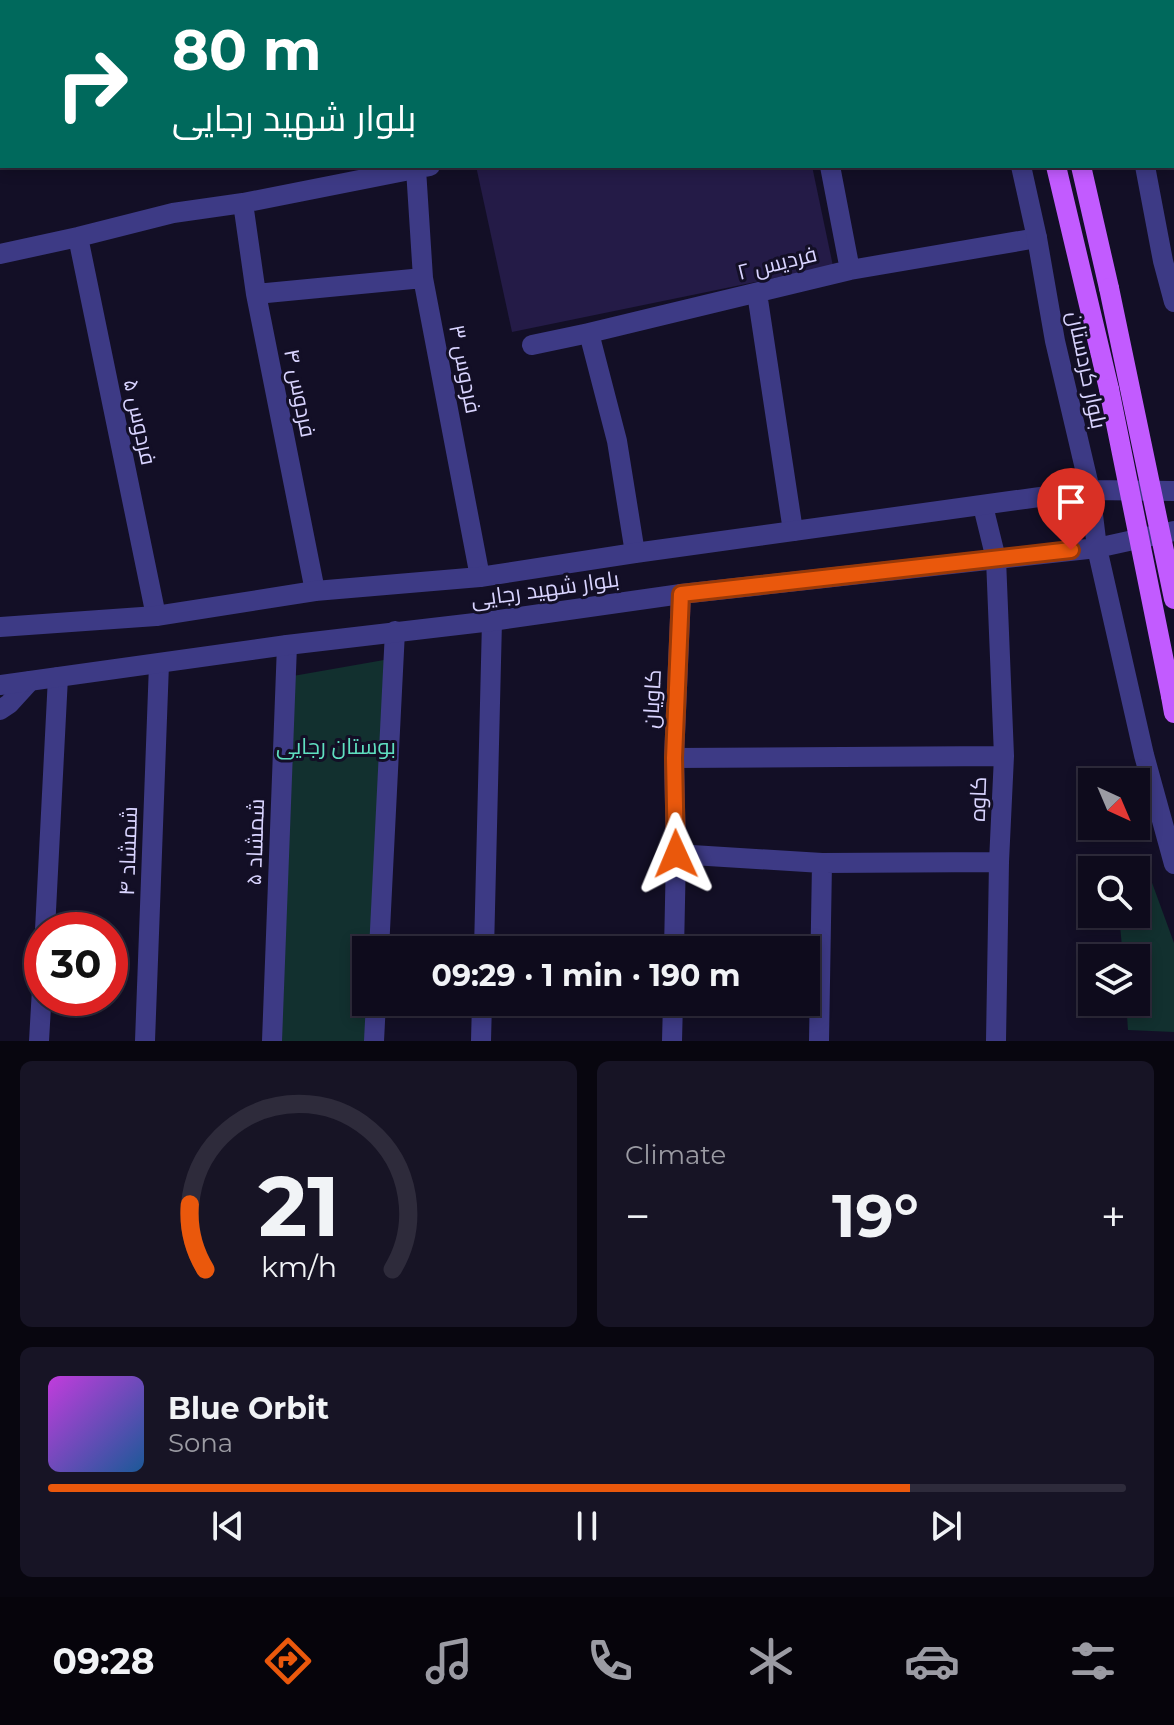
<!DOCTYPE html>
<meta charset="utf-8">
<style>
body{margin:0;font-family:Montserrat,Cairo,sans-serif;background:#171425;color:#f1f3f6;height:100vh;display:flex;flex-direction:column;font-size:30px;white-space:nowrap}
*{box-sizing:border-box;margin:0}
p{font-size:26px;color:#9b9ba3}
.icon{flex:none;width:44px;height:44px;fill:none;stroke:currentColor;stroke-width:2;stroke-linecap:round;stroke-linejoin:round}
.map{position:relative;height:1041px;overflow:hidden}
.side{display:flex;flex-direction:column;gap:20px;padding:20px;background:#08060f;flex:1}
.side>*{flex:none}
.guide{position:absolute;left:0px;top:0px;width:1174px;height:168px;box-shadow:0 4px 12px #0003,0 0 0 2px #2e2b3b;background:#00695c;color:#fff;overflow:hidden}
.needle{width:52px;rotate:136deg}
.tools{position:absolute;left:1078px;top:768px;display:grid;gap:16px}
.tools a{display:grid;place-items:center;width:72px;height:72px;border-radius:0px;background:#0e0b1c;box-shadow:0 4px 12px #0003,0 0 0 2px #2e2b3b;font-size:40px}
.speed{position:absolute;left:24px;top:912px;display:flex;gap:16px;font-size:40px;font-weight:700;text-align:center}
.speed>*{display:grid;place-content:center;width:104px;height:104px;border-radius:50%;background:#0e0b1c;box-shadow:0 4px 12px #0003,0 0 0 2px #2e2b3b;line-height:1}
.speed .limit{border:12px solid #d22;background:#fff;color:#111}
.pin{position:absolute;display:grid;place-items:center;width:68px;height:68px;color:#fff;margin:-82px -34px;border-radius:50% 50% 50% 0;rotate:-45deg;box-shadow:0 0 8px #0007}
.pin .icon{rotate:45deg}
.me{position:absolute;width:88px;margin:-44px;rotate:359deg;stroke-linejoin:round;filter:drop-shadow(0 0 6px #0008)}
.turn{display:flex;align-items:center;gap:28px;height:168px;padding:0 40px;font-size:36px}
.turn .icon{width:104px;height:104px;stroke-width:2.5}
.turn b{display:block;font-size:56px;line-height:68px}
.big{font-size:60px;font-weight:700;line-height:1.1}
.side .widget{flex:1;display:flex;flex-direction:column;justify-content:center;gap:12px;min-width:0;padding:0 28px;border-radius:12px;background:#171425}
.side .dial{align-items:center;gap:0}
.dial svg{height:208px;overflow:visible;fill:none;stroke:#2e2b3b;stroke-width:7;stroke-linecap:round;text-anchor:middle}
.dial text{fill:#f1f3f6;stroke:none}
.song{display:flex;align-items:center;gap:24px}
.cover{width:96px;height:96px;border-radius:12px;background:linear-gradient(135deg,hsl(290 70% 55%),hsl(210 70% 35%))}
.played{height:8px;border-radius:4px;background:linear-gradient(90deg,#ea580c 80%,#2e2b3b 80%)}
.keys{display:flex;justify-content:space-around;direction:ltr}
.heat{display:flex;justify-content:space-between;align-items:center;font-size:44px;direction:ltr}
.side .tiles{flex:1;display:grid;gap:20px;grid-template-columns:1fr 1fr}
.widget:last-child{grid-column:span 2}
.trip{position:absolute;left:352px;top:936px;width:468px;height:80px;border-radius:0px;background:#0e0b1c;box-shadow:0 4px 12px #0003,0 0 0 2px #2e2b3b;font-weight:700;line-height:80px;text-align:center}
.tabs{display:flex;height:128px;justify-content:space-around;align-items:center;background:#06040b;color:#9b9ba3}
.tabs .icon{width:56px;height:56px}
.tabs .active{color:#ea580c}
.tabs b{font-size:36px;color:#f1f3f6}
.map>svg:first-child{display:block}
.green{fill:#12302f}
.building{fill:#241b47}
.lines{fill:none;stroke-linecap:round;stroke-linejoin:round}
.minor{stroke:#3d3a85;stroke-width:20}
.tertiary{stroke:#3d3a85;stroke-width:20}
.primary{stroke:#c25bff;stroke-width:20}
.primary-bridge{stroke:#c25bff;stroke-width:20}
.route-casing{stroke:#983908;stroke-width:20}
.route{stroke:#ea580c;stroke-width:14}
.labels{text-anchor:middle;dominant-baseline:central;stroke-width:6;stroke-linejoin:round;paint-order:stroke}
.street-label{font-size:22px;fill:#d9d4ff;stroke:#130f26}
.park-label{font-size:22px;fill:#5fe0c0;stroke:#130f26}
</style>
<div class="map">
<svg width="1174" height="1041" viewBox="0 0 1174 1041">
<rect width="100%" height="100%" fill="#130f26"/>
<path class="green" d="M384 660 372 950H366L368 1041H281L293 676Z
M1151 880 1174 943V1032L1128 1030 1126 1002H1136V958H1123L1119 914H1136V892Z"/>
<path class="building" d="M476 166H812L833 266 512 332Z"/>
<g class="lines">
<path class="minor" d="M107 0 108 2
M269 0 270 2
M415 0V2
M6 2 14 0
M830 166 850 270
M416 169 423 278 480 577
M243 203 256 294 315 591
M78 237 156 616
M0 254 78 237 173 213 243 203 430 166
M757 293 793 531
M256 294 423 278
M589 333 617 441 635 553
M532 345 589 333 850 270 1037 238
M983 506 996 559 1004 756 999 862 996 1041
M0 710 9 704 30 681
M674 758 1004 756
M676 854 822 863 999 862
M45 930 58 677
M379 950 395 631
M484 950 492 621
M674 950 676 854 674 758 681 594
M39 1041 42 989
M145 1041 159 664
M272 1041 287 645
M374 1041 376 1002
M481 1041 482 1002
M672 1041 673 1002
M819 1041 822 863"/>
<path class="tertiary" d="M985 0 986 2
M1115 0V2
M1021 166 1037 238 1055 341 1090 490 1097 548 1144 755 1174 864
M1145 166 1163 261 1174 302
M0 627 156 616 315 591 480 577 635 553 1090 490 1174 491
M0 685 287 645 492 621 681 594 1097 548 1174 531"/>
<path class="primary" d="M1016 0V2
M1043 0V2
M1056 166 1109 389
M1081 166 1109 288
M1171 696 1174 713"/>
<path class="primary-bridge" d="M1109 288 1174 599
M1109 389 1171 696"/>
</g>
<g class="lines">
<g class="route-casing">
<path id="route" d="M676 854 674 758 681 594 1071 550"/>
</g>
<use href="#route" class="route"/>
</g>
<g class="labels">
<g class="street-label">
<text transform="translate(777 263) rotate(-14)">فردیس ۲</text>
<text transform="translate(465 369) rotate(79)">فردوس ۳</text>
<text transform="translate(1087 370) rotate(78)">بلوار کردستان</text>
<text transform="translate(300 393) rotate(79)">فردوس ۴</text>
<text transform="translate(140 422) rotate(78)">فردوس ۵</text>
<text transform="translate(545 589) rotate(-8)">بلوار شهید رجایی</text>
<text transform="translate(652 699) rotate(-87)">کاویان</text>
<text transform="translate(978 799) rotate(-88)">کاوه</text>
<text transform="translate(255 842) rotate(-88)">شمشاد ۵</text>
<text transform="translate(128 851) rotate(-88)">شمشاد ۴</text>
</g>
<g class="park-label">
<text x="336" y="746">بوستان رجایی</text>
</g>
</g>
</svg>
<div class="tools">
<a><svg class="needle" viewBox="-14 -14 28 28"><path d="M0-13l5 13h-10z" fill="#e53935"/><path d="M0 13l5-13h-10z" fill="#9b9ba3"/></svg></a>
<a><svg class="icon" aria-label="search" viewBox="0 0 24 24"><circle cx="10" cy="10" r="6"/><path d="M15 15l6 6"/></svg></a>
<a><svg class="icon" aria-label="layers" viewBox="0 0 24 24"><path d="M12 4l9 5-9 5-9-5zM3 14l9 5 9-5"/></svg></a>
</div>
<div class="speed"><div class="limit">30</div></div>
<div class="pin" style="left:1071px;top:550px;background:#d93025"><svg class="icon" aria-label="arrive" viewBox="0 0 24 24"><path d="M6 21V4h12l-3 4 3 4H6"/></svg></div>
<svg class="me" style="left:676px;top:854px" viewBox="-20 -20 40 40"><path d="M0-17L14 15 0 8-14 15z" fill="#ea580c" stroke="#fff" stroke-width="4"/></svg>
<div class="trip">09:29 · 1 min · 190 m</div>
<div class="guide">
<div class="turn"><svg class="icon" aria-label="right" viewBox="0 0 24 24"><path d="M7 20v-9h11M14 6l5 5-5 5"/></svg><div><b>80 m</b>بلوار شهید رجایی</div></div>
</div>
</div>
<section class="side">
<div class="tiles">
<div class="widget dial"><svg viewBox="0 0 100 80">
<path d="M14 69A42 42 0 1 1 86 69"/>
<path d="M14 69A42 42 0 0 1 8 44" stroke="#ea580c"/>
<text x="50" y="56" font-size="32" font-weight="700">21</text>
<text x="50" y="72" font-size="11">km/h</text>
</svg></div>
<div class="widget"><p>Climate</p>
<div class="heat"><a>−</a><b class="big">19°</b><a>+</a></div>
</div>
<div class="widget">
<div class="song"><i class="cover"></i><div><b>Blue Orbit</b><p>Sona</p></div></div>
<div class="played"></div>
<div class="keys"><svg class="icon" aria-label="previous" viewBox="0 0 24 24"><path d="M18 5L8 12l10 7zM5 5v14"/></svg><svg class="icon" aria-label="pause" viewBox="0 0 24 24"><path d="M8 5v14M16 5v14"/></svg><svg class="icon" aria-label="next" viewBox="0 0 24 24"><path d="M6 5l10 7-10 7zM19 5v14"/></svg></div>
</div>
</div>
</section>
<nav class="tabs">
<b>09:28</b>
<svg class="icon active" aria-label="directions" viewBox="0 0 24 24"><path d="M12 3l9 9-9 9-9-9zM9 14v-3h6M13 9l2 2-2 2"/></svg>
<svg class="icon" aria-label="music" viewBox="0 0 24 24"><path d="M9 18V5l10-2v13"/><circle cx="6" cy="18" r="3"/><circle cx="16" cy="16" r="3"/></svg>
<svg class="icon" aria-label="phone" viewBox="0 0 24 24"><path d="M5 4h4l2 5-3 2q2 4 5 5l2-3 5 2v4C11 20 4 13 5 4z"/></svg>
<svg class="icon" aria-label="climate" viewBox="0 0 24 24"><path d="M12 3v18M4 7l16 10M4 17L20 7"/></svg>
<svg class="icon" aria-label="car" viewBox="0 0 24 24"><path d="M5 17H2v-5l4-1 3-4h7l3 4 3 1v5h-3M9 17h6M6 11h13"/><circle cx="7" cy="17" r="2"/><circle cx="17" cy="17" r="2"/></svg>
<svg class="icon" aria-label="filters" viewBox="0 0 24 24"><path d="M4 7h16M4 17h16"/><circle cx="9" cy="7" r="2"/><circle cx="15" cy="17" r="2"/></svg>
</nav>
